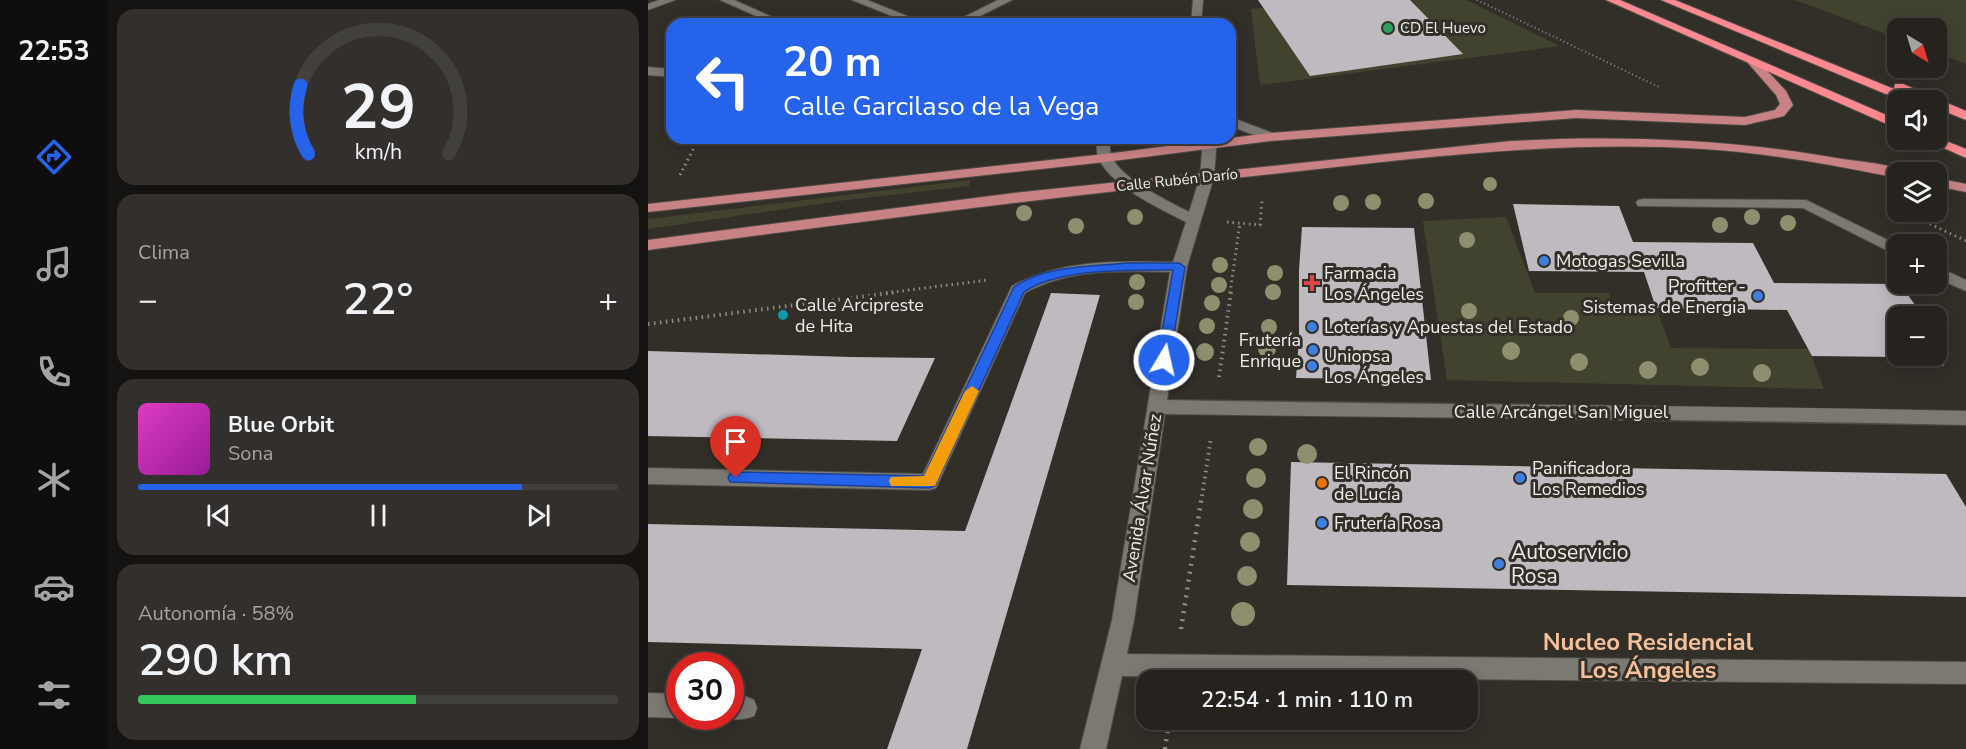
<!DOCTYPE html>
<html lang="es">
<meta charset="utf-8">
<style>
body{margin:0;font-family:"Nunito Sans",sans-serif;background:#322f2c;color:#f1f3f6;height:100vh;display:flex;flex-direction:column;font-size:22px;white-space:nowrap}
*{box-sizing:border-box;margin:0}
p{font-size:20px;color:#a4a4a4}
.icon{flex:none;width:33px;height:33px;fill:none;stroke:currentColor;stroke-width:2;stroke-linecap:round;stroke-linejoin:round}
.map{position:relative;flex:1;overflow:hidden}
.side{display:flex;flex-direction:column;gap:9px;padding:9px;background:#151311;width:540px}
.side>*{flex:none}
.top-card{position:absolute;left:18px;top:18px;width:570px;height:126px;border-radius:18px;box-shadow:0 3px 15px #0003,0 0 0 2px #42403d;background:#2563eb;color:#fff;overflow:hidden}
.needle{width:39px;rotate:142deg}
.fabs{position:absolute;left:1239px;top:18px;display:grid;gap:12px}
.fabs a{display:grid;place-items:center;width:60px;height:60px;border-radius:12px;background:#26231f;box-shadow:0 3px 15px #0003,0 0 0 2px #42403d;font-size:30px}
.speed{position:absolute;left:18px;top:652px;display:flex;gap:12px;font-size:30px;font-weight:700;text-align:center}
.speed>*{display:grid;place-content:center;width:78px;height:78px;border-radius:50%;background:#26231f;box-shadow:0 3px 15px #0003,0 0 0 2px #42403d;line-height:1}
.speed .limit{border:9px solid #d22;background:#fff;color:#111}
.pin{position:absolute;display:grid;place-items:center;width:51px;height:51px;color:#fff;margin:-62px -26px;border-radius:50% 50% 50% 0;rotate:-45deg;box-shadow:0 0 6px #0007}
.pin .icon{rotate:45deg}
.me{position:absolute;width:66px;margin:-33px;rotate:9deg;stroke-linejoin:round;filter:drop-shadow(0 0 4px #0008)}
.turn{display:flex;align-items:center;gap:21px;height:126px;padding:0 18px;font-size:27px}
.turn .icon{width:78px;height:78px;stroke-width:2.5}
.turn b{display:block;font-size:42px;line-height:51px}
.big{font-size:45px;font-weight:600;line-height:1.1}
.side .widget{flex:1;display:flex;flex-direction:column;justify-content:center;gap:9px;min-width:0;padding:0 21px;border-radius:18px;background:#322f2c}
.side .dial{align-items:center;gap:0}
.dial svg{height:156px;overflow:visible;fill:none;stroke:#42403d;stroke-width:7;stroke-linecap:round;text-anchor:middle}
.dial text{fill:#f1f3f6;stroke:none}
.song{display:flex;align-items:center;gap:18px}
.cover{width:72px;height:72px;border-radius:9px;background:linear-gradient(135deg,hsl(310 70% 55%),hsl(300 70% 35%))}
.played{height:6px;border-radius:3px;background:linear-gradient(90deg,#2563eb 80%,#42403d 80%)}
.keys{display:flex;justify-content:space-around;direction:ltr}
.heat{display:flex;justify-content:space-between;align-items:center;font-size:33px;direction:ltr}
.charge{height:9px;border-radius:4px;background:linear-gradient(90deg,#34c759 58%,#42403d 0)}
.trip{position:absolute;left:488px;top:670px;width:342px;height:60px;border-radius:18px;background:#26231f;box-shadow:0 3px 15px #0003,0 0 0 2px #42403d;font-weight:600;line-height:60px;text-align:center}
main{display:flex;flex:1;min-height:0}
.menu{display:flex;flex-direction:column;width:108px;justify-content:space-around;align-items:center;background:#0f0e0c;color:#a4a4a4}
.menu .icon{width:42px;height:42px}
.menu .active{color:#2563eb}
.menu b{font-size:27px;color:#f1f3f6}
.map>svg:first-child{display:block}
.green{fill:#42432f}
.building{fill:#bfb9c0}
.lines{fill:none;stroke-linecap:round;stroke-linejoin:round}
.minor-casing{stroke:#4d4b46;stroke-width:2}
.major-casing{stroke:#4d4b46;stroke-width:2}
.highway-casing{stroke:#4d4b46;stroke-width:2}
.path-far3{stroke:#908d88;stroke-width:2;stroke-dasharray:1 3;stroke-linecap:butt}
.path-far2{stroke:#908d88;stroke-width:3;stroke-dasharray:1.5 4;stroke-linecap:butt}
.path-far1{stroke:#908d88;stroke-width:4;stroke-dasharray:1.5 4.5;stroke-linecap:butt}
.path{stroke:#908d88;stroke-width:4.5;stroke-dasharray:2 6;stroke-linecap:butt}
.minor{fill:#7c7972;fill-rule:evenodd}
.major{fill:#c98283;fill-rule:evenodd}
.highway{fill:#fd888f;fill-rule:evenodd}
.tree{fill:#8d8f6e}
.route{fill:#2563eb;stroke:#184099;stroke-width:1.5}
.slow{fill:#f59e0b}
.leisure-dot{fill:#2e9e5b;stroke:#322f29;stroke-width:2}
.shop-dot{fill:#3f7fe0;stroke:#322f29;stroke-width:2}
.health-dot{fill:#e0444e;stroke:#322f29;stroke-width:2}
.culture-dot{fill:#0f9aa8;stroke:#322f29;stroke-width:2}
.food-dot{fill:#e8710a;stroke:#322f29;stroke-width:2}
.labels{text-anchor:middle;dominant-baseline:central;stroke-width:6;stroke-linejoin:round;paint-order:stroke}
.far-poi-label{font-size:15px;fill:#f0eeea;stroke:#322f29;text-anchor:start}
.far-street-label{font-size:15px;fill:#f0eeea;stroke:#322f29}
.poi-label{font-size:18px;fill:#f0eeea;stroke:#322f29;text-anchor:start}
.street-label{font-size:18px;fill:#f0eeea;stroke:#322f29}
.near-poi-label{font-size:21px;fill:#f0eeea;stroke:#322f29;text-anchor:start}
.near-neighbourhood-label{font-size:24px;font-weight:bold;fill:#f6c19a;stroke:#322f29}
</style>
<main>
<nav class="menu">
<b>22:53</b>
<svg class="icon active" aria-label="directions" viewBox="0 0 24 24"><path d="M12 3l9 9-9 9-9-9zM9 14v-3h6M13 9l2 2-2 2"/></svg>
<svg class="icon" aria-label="music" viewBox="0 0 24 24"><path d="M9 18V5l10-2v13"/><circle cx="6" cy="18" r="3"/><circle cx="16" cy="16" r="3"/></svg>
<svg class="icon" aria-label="phone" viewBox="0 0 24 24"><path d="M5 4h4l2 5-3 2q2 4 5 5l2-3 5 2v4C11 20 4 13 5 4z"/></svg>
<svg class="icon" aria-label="climate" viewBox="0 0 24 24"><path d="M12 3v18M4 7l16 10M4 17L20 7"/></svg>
<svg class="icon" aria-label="car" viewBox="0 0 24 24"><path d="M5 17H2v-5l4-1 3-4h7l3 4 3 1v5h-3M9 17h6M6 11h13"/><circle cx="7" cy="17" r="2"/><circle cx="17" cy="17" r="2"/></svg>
<svg class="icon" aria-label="filters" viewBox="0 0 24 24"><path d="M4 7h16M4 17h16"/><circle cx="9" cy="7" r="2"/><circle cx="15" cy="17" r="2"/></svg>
</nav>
<section class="side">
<div class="widget dial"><svg viewBox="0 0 100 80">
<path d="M14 69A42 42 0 1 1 86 69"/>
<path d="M14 69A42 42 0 0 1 10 34" stroke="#2563eb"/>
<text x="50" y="56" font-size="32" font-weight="700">29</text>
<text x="50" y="72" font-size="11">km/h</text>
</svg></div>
<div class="widget"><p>Clima</p>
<div class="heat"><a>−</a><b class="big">22°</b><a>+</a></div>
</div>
<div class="widget">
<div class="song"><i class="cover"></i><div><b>Blue Orbit</b><p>Sona</p></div></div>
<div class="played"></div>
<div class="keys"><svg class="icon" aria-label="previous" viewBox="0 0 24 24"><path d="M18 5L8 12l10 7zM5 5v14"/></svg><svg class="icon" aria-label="pause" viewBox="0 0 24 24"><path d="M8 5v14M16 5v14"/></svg><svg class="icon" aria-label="next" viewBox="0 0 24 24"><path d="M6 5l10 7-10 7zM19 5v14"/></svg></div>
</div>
<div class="widget"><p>Autonomía · 58%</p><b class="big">290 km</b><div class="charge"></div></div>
</section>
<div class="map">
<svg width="1318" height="749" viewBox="0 0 1318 749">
<rect width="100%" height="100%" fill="#322f29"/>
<path class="green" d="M670 0H818L912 46 612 85 603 9Z
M1147 0H1318V64L1289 53 1288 28H1250L1249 38Z
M322 180 321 186 198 200 0 229V219Z
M858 217 887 293H961L966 309 1008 308 1023 348 1161 349 1176 389 799 380 775 221Z"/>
<path class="building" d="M610 0H762L815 54 662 76Z
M865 204 971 206 985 242 1105 243 1126 283 1252 284 1275 316H1250V356H1288V336L1296 366H1254L1249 357 1164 356 1139 310 1008 308 996 272 881 271Z
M654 227 766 228 783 380 648 378 651 339V270Z
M403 293 452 295 319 749H239L274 649 0 642V524L317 531Z
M0 351 203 357 287 358 249 441 0 436Z
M643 462 1298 474 1318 507V597L639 585Z"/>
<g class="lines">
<g class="minor-casing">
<path id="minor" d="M11 0H27L0 10V4Z
M72 0H86L140 24H126Z
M204 0H219L279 24H264Z
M350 0H364L316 24H302Z
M545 0H555L553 24H543Z
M0 67 24 69V77L0 75Z
M582 117 627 134 629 137 622 141 582 126Z
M448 138H462C462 144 461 151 464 157 473 179 520 201 541 212L552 177 555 138H569L566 177 539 267 519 400C785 405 1052 405 1318 411V425C1051 419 784 418 517 414L486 620 479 654 1318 662V684L474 676 458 749H432L464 620 522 272C472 271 422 268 377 293L288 488 281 490 0 484V468L275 474 364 286C415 259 469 261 525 262L538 222C512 209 461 185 450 157 448 151 449 144 448 138Z
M995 199 1158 200 1250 245V256L1155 208 990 206 988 203 990 200Z
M1288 266 1318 280V291L1288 278Z
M0 693 32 694V717H34L32 718 0 717Z
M82 696H97L106 700 109 708 106 716C95 720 86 721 75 717H82Z"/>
</g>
<g class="major-casing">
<path id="major" d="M1106 59 1110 61 1138 91 1145 105 1136 116 1097 125 928 118 622 141 457 162 0 212V204L457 154 622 133 928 110 1097 117 1127 110 1132 104 1128 95 1100 63Z
M912 139C1007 137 1100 142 1194 159 1213 162 1240 163 1256 172H1250V178C1186 165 1121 153 1056 149 902 139 749 161 596 177 397 198 199 223 0 250V240L366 193 863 141Z
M1288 178 1318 184V192L1288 186Z"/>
</g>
<g class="highway-casing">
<path id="highway" d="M958 0H972L1250 120V129Z
M1013 0H1027L1246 89 1247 84H1255L1318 111V120L1288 108V100L1267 98 1268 100H1252Z
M1288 137 1318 149V158L1278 140H1288Z"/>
</g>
<path class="path-far3" d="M829 0 1011 87"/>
<path class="path-far2" d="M32 175 51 138
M1240 203 1250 208
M1257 212 1318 241
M579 222 612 225 614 200
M238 293 340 280
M582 293 592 223"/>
<path class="path-far1" d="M0 324 250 292
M571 377 583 292
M554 496 563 438"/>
<path class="path" d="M533 629 554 495
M517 749 521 720"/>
<use href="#minor" class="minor"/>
<use href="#major" class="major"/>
<use href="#highway" class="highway"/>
</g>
<g class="tree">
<circle cx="842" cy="184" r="7"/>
<circle cx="778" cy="201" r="8"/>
<circle cx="725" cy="202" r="8"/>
<circle cx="693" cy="203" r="8"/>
<circle cx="376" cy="213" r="8"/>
<circle cx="487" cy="217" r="8"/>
<circle cx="1104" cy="217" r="8"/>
<circle cx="1140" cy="223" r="8"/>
<circle cx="1072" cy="225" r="8"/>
<circle cx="428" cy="226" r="8"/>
<circle cx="819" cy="240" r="8"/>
<circle cx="572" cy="265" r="8"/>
<circle cx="627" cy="273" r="8"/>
<circle cx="489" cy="282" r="8"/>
<circle cx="571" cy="285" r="8"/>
<circle cx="625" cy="292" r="8"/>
<circle cx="488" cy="302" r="8"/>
<circle cx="564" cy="303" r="8"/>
<circle cx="821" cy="311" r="8"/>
<circle cx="923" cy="318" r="8"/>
<circle cx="559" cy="326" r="8"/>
<circle cx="621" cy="327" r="8"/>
<circle cx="619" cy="349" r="9"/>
<circle cx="863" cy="351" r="9"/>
<circle cx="557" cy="352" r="9"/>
<circle cx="931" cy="362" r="9"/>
<circle cx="1052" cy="367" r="9"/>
<circle cx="1000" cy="370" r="9"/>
<circle cx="1114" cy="373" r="9"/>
<circle cx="610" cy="447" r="9"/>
<circle cx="659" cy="454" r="10"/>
<circle cx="608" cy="478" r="10"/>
<circle cx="605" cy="509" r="10"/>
<circle cx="602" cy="542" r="10"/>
<circle cx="599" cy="576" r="10"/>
<circle cx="595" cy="614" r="12"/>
</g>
<path class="route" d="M478 263H531L537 267 521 364H511L509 360 525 270C483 270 411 268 376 292L287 486 281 488 82 482 80 478 82 474 88 472 276 476 366 287C398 265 441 267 478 263Z"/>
<path class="slow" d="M324 386 331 391 287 486H243L241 481 243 477 276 476 317 391Z"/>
<circle class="leisure-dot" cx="740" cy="28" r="6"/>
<g class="shop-dot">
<circle cx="896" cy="261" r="6"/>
<circle cx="1110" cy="296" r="6"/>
<circle cx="664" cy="327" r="6"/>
<circle cx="665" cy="350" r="6"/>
<circle cx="664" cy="366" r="6"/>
<circle cx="872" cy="478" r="6"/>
<circle cx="674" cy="523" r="6"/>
<circle cx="851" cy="564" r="6"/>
</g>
<path class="health-dot" d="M661 274h6v6h6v6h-6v6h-6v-6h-6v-6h6z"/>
<circle class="culture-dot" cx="135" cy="315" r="6"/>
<circle class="food-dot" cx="674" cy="483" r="6"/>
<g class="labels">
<g class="far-poi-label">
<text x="752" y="28">CD El Huevo</text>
</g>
<g class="far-street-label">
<text transform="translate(529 180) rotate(-6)">Calle Rubén Darío</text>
</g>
<g class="poi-label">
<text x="908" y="261">Motogas Sevilla</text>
<text x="676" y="273">Farmacia<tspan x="676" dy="21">Los Ángeles</tspan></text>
<text x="1098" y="286" text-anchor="end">Profitter -<tspan x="1098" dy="21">Sistemas de Energia</tspan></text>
<text x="147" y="305">Calle Arcipreste<tspan x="147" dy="21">de Hita</tspan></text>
<text x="676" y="327">Loterías y Apuestas del Estado</text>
<text x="653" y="340" text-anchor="end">Frutería<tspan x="653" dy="21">Enrique</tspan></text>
<text x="676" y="356">Uniopsa<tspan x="676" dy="21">Los Ángeles</tspan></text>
<text x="884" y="468">Panificadora<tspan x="884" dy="21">Los Remedios</tspan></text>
<text x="686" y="473">El Rincón<tspan x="686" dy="21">de Lucía</tspan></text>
<text x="686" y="523">Frutería Rosa</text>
</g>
<g class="street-label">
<text x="913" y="412">Calle Arcángel San Miguel</text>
<text transform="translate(494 498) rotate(-81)">Avenida Álvar Núñez</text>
</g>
<g class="near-poi-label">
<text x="863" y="552">Autoservicio<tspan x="863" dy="24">Rosa</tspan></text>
</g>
<g class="near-neighbourhood-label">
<text x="1000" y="642">Nucleo Residencial<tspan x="1000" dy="28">Los Ángeles</tspan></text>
</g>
</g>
</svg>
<div class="fabs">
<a><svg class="needle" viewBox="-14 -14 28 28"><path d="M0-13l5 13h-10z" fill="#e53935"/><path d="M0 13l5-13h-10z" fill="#a4a4a4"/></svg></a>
<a><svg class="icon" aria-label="sound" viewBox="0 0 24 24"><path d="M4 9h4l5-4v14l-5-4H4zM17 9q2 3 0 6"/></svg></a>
<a><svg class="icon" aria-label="layers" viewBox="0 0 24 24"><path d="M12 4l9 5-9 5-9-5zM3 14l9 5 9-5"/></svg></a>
<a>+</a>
<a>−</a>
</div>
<div class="speed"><div class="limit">30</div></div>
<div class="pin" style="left:88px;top:478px;background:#d93025"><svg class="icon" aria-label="arrive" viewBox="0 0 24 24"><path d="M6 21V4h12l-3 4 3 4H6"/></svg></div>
<svg class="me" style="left:516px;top:360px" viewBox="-20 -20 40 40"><circle r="17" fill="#2563eb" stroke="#fff" stroke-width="3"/><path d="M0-11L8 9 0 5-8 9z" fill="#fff"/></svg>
<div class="trip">22:54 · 1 min · 110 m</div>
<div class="top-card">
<div class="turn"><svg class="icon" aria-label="left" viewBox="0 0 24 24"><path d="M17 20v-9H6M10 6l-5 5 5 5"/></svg><div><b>20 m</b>Calle Garcilaso de la Vega</div></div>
</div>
</div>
</main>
